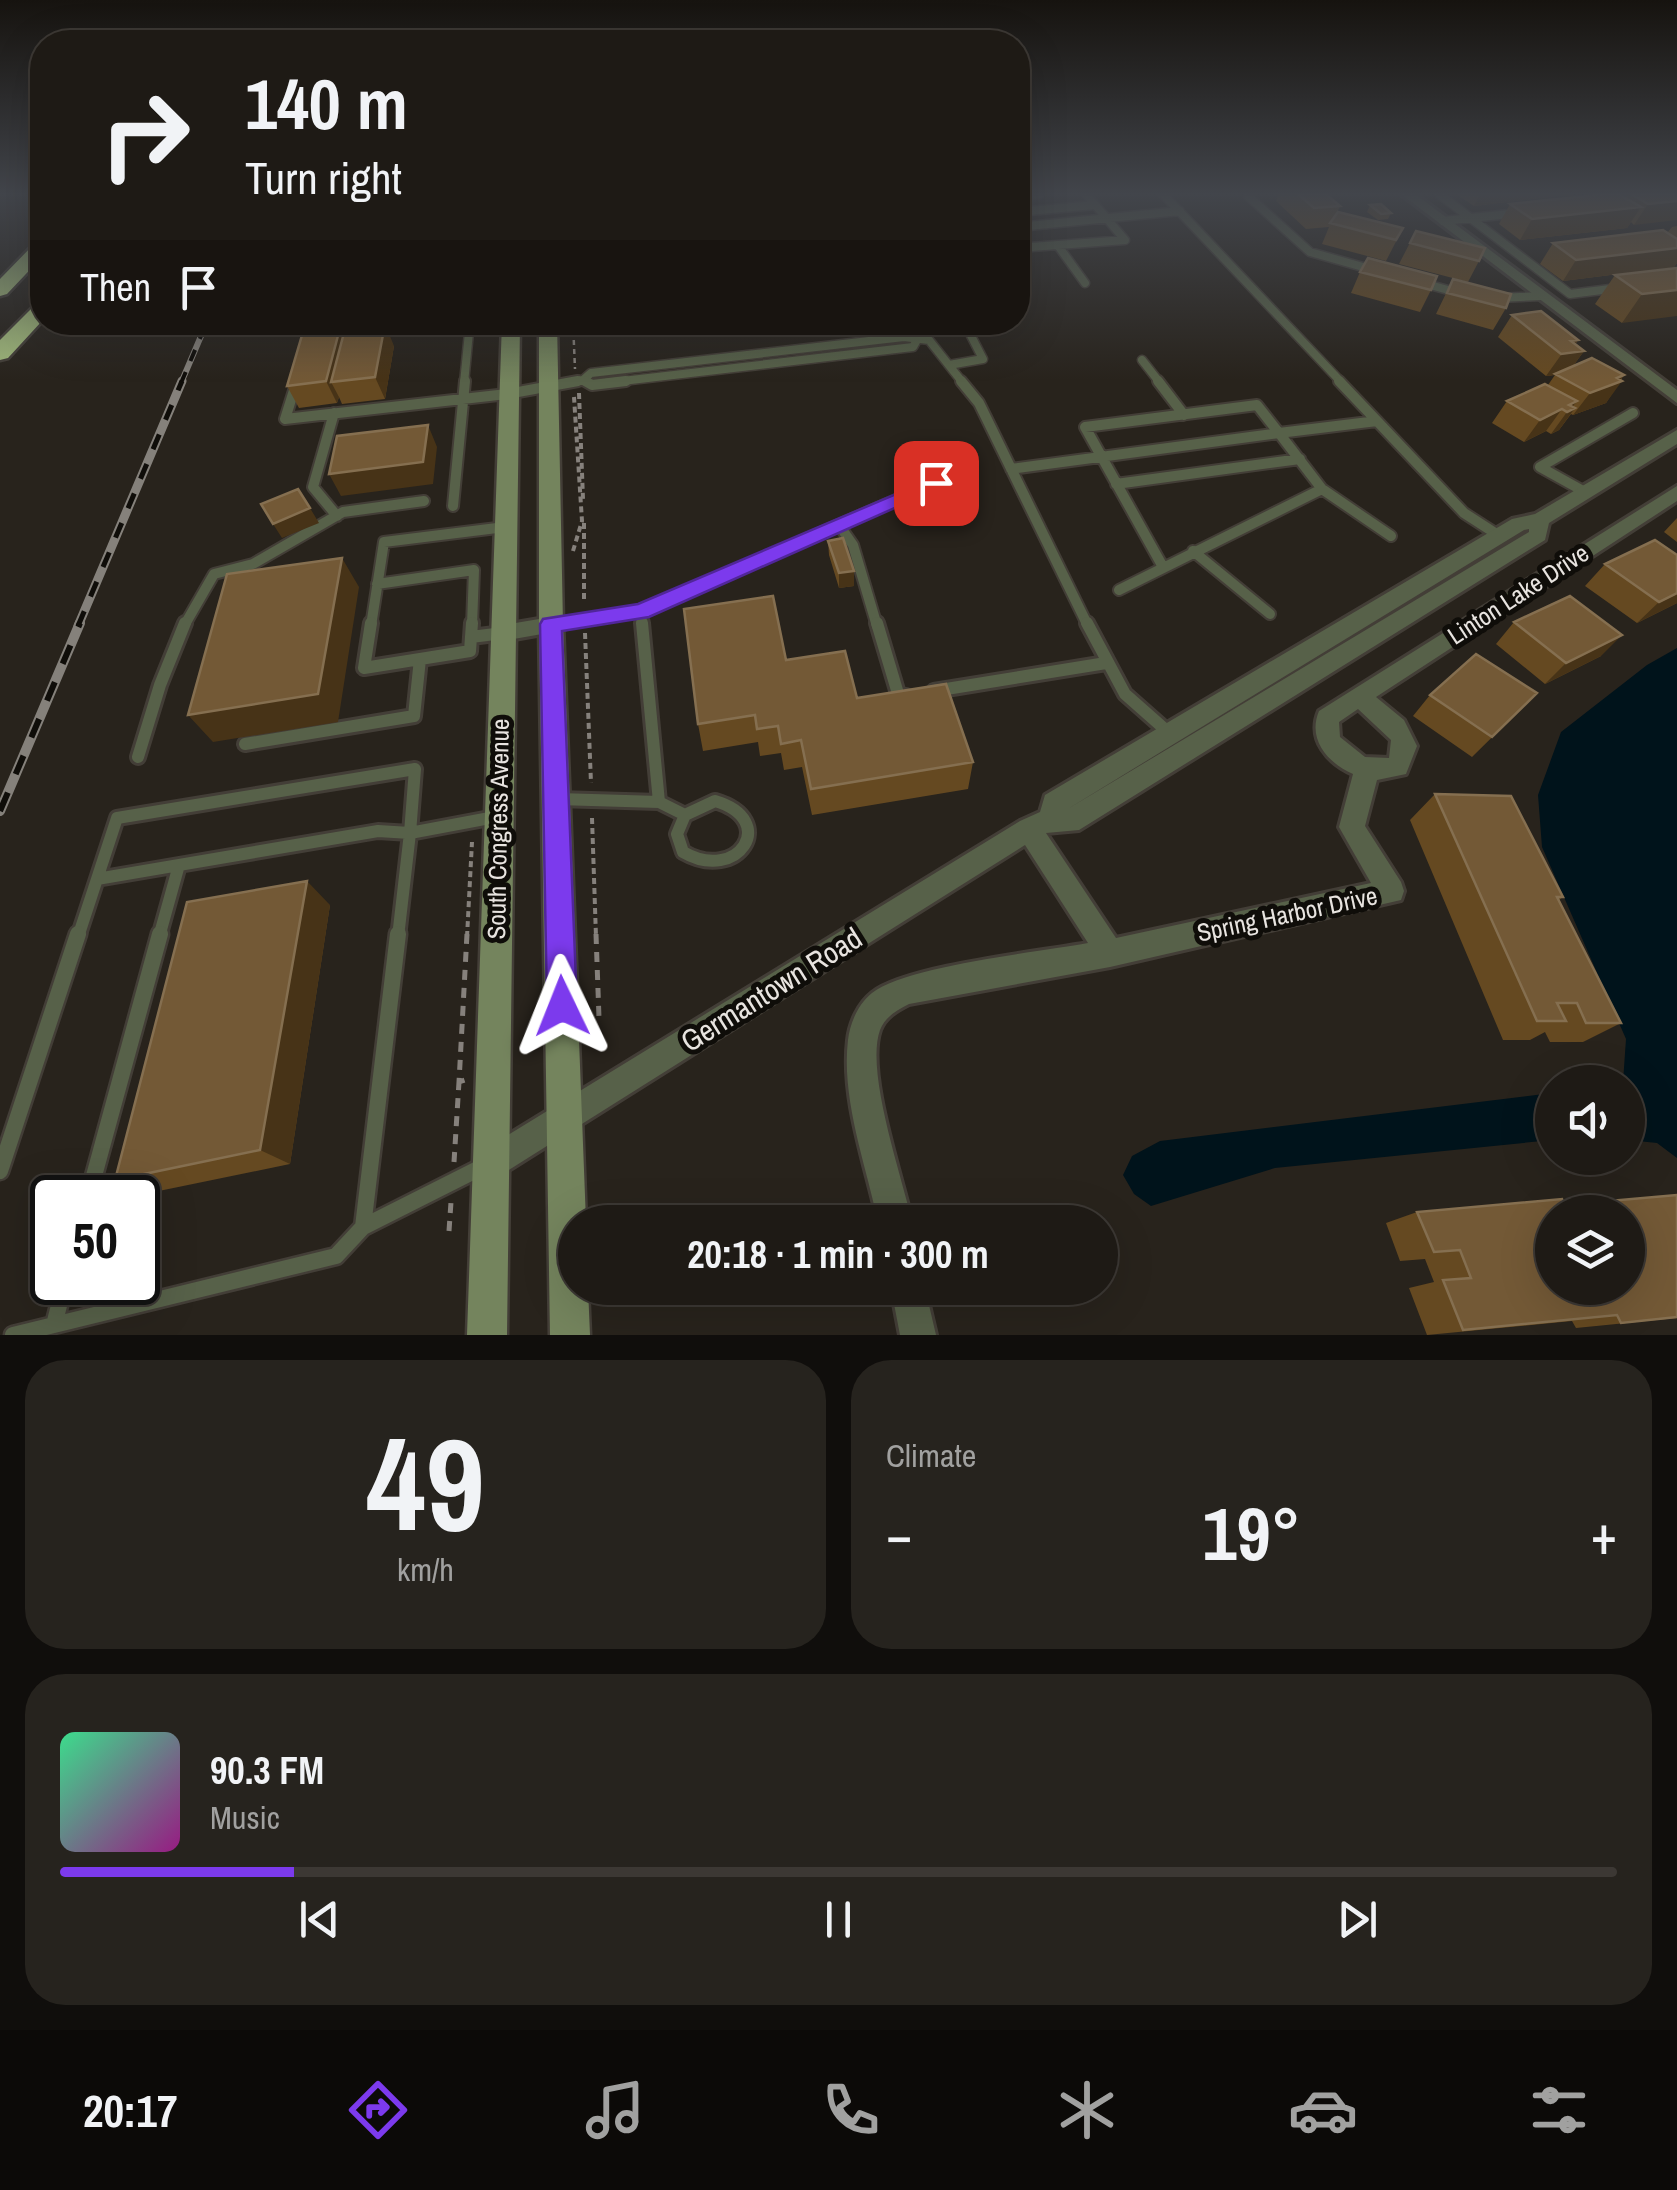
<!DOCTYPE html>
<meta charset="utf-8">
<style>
body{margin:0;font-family:"Archivo Narrow",sans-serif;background:#26231e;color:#f1f3f6;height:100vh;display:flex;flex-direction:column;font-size:38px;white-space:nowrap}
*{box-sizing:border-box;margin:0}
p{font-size:32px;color:#a1a1a0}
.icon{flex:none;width:55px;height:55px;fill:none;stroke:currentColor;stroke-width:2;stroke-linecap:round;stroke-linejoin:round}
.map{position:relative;height:1335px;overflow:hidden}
.panel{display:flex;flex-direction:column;gap:25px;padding:25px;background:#100e0c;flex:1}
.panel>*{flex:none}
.top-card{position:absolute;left:30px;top:30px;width:1000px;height:305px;border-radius:40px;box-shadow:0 10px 40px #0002,0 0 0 2px #3c3834;background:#1e1a15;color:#f1f3f6;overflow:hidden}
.controls{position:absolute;left:1535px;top:1065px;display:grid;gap:20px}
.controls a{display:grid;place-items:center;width:110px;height:110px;border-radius:50%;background:#1e1a15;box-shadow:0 10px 40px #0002,0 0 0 2px #3c3834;font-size:50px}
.speed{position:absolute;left:30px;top:1175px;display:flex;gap:20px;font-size:50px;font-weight:700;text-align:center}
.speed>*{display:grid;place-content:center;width:130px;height:130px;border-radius:50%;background:#1e1a15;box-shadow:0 10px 40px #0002,0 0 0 2px #3c3834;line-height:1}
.speed .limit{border:5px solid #111;border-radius:15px;background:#fff;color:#111}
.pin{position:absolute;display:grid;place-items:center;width:85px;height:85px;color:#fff;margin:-42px;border-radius:20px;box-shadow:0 5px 15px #0006}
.me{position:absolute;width:110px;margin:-55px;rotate:358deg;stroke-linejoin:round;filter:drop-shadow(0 0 8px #0008)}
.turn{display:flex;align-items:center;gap:35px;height:210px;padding:0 50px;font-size:45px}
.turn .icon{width:130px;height:130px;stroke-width:2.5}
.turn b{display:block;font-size:70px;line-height:85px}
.then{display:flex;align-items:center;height:95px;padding:0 50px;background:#0003;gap:20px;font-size:38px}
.big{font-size:75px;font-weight:700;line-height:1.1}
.panel .tile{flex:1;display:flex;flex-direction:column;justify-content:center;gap:15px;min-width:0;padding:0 35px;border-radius:40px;background:#26231e}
.panel .dial{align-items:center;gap:0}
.dial b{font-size:130px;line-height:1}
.song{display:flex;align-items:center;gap:30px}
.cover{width:120px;height:120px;border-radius:15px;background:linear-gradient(135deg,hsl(150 70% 55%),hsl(310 70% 35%))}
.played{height:10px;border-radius:5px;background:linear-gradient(90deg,#7c3aed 15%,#3c3834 15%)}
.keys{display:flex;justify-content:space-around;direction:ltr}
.heat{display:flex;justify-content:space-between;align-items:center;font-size:55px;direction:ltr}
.panel .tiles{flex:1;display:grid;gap:25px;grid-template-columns:1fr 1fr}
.tile:last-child{grid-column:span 2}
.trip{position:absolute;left:558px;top:1205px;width:560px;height:100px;border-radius:50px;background:#1e1a15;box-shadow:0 10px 40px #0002,0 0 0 2px #3c3834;font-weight:700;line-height:100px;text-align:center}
.dock{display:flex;height:160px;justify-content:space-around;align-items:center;background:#0c0a08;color:#a1a1a0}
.dock .icon{width:70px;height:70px}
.dock .active{color:#7c3aed}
.dock b{font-size:45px;color:#f1f3f6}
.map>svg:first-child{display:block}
.water{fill:#00131b}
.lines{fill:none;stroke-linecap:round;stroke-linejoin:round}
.lane-far3-casing{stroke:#433e37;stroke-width:11}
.lane-far2-casing{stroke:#433e37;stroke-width:14}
.lane-far1-casing{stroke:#433e37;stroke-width:18}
.lane-casing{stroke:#433e37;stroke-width:21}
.street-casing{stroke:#433e37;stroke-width:6}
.secondary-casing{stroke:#433e37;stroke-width:5}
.highway-casing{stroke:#433e37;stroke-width:5}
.path-far2{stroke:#86817c;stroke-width:2.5;stroke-dasharray:5 4;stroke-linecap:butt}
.path-far1{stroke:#86817c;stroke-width:4;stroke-dasharray:6 4;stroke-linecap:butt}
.path{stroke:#86817c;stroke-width:5;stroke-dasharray:10 8;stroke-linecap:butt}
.lane-far3{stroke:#576149;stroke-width:8}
.lane-far2{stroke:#576149;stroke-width:10}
.lane-far1{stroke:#576149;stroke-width:12}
.lane{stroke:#576149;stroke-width:16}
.street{fill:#576149;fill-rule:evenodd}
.secondary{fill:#74845d;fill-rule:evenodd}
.highway{fill:#9fb77a;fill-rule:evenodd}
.rail-far2-casing{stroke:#85817b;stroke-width:6}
.rail-far1-casing{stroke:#85817b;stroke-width:9}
.rail-casing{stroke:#85817b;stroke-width:10}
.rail-far2{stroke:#0f0d09;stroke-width:4;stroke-dasharray:12;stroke-linecap:butt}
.rail-far1{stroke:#0f0d09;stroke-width:5;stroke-dasharray:16;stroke-linecap:butt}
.rail{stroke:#0f0d09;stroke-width:6;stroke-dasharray:20;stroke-linecap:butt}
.wall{fill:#654921}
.shaded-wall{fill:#473317}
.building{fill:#735936;stroke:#856f50;stroke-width:2.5;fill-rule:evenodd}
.route{fill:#7c3aed;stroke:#51269a;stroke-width:2.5}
.labels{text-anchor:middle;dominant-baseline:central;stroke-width:10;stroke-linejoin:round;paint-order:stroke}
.street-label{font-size:25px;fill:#e8e4e0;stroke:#0f0d09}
.near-street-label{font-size:30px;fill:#e8e4e0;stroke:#0f0d09}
</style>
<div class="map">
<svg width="1677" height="1335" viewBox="0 0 1677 1335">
<rect width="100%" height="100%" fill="#28231c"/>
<path class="water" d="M1677 648V1158L1657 1143 1628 1140V1082H1623L1626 1039 1542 847 1538 795 1561 732 1647 665Z
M1552 1093V1140L1275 1168 1151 1206 1134 1194 1123 1175 1132 1156 1160 1141Z"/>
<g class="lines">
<g class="lane-far3-casing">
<path id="lane-far3" d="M1163 194 1342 383
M1439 194 1570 294 1618 288
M1018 196 1040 194
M1248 196 1310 252 1377 271
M1018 212 1095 205
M1443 221 1519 213
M1018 227 1180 211
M1059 247 1085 283
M1018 248 1125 240 1086 194
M1419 282 1459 293
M1497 298 1542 296
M1142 360 1160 383
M949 365 983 359 964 322
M583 380 589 383
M464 383 470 322
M564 383 583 380 591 373 904 337 929 340 963 383
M605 383 913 347 917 340"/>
</g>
<g class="lane-far2-casing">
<path id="lane-far2" d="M585 381 592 385 626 381
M961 381 979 403 1088 626
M1158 381 1184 415
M1339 381 1377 421
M296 384 285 419 507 394 578 381
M334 413 313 487 337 516
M1011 469 1279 433 1322 489 1119 590
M1116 484 1300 459
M1322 489 1391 536
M1585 492 1540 467 1633 413
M453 506 465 381
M839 525 853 545 877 626
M1193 551 1270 614
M1163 567 1085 427 1257 405 1279 433 1377 421 1464 513 1498 535
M377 584 474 570 472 626
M641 611 642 626
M551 625 641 611 935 483
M184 626 214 574 253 564 343 512 424 501
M371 626 384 542 505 527"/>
</g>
<g class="lane-far1-casing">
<path id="lane-far1" d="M371 623 364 668 470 651 471 637
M472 623 471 637 503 633
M642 623 659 802
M877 623 899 697 906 696
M1087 623 1125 694 1168 732
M551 625 563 623
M934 691 1106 663
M245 744 414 716 420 659
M138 757 160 685 185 623
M558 799 659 802 685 815
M715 801C780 820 738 884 683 852L677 834 685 815Z
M78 937 117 818 415 769 410 833 378 831 97 879
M159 937 179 865
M398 937 410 833 495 817"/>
</g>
<g class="lane-casing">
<path id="lane" d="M398 934 363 1227 484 1166
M0 1171 78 934
M88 1198 160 934
M54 1325 65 1282
M13 1335 336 1256 363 1227"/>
</g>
<g class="street-casing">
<path id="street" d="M1401 194H1415L1677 390V403Z
M1677 430V444L1549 523 1545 540 1079 830 1046 833 1116 938 1371 883 1339 827 1353 774C1328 763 1307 740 1319 711L1677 486V501L1376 697 1404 720 1417 746 1406 774 1377 780 1365 826 1401 882 1404 891 1401 900 1110 967 909 1004C897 1010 885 1017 880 1030 865 1072 902 1176 912 1222H878C866 1165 841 1099 848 1040 850 1023 858 1004 872 993 906 966 1039 952 1088 943L1025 845 504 1173 493 1178 482 1173 477 1162 482 1151 1020 821 1040 812 1045 795 1512 519 1535 514ZM1529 529V532L1066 810 1524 530ZM1358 709 1391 740 1389 758 1365 757 1340 737 1339 722Z
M551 617 562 625 559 631 503 641 492 633 503 625Z
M891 1288H925L936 1335H900Z"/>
</g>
<g class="secondary-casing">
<path id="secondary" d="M502 322H520L507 1335H467Z
M539 322H557L563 625 586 1222H575V1288H588L590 1335H550L539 625Z"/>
</g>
<g class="highway-casing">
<path id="highway" d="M42 241V257L7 294 0 296V279L35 243Z
M42 303V321L8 358 0 360V340L35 305Z"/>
</g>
<path class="path-far2" d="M573 322 575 369"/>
<path class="path-far1" d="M579 393 583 499
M584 523V603
M573 551 582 521 574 397
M585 633 591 783
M592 818 596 937
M467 937 472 842"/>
<path class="path" d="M467 934 459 1082 468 1079
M596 934 599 1018
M454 1162 459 1082
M449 1231 451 1202"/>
<use href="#lane-far3" class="lane-far3"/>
<use href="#lane-far2" class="lane-far2"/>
<use href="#lane-far1" class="lane-far1"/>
<use href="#lane" class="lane"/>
<use href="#street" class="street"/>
<use href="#secondary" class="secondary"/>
<use href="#highway" class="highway"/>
<g class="rail-far2-casing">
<path id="rail-far2" d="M181 383 207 322"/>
</g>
<g class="rail-far1-casing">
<path id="rail-far1" d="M78 626 182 381"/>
</g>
<g class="rail-casing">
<path id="rail" d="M0 811 80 623"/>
</g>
<use href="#rail-far2" class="rail-far2"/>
<use href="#rail-far1" class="rail-far1"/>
<use href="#rail" class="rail"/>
</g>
<path class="wall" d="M1279 194H1326L1340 206 1337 213 1403 228 1386 261 1322 244 1329 227 1306 229 1276 201Z
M1456 194H1574L1474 206Z
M1622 194H1677L1634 225 1631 222 1627 228 1520 240 1499 224 1510 204 1621 195Z
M1370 205 1391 213 1388 219 1378 220 1367 212Z
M1677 226V263L1674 267 1563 281 1540 264 1553 243 1667 233 1672 227Z
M1416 231 1479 261 1468 282 1399 264Z
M1677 268 1622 323 1595 304 1615 275Z
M1360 272 1431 290 1420 312 1351 293Z
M1453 279 1506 308 1493 330 1436 314Z
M1512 315 1578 340 1575 345 1584 351 1573 366 1624 375 1606 403 1573 415 1571 414 1559 430 1551 434 1546 431 1524 442 1492 423 1507 401 1548 385 1555 375 1546 376 1498 337Z
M343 334 394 346 385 399 342 404 339 397 337 403 299 408 287 386Z
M1677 518V542L1664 532Z
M828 541 854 571V586L839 588 829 555Z
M1605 564 1677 603 1637 623 1585 586Z
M1514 622 1601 656 1545 684 1496 644Z
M786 660 973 762 968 789 812 815 802 767 784 770 781 753 760 756 758 742 703 751 698 724Z
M1537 693 1472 757 1413 716 1430 695Z
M1435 794 1563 897 1559 900 1621 1023 1583 1042H1550L1545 1032 1530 1040H1503L1410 820Z
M330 905 290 1164 154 1192 115 1180Z
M1677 1195V1318L1576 1328 1572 1321 1427 1335 1409 1288 1434 1282 1425 1259 1400 1261 1386 1223 1417 1212 1564 1205Z"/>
<path class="shaded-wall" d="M1480 194H1574L1474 206Z
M1677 201V220L1634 225 1648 204Z
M1641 207 1627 228 1520 240 1532 219Z
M1677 248V263L1674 267 1563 281 1576 260Z
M1677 290V316L1622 323 1642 294Z
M385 324 394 346 385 399 375 377Z
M340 328 350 350 331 382 339 397 337 403 326 381Z
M1578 340 1569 353 1584 351 1568 373 1546 376 1571 341Z
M1624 375 1618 383 1622 381 1606 403 1573 415 1590 393Z
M1577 401 1570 410 1575 408 1559 430 1551 434 1567 412 1569 405Z
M1562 409 1546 431 1524 442 1540 420Z
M428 425 437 447 433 484 341 496 329 474Z
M310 508 319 523 282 538 273 524Z
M342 558 359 587 338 722 213 742 188 715Z
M854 571V586L839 588V573Z
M1677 593V603L1637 623 1659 602Z
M1622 635 1601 656 1545 684 1566 663Z
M307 881 330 905 290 1164 260 1150Z"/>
<path class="building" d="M1298 194H1326L1340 206 1314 208Z
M1607 194H1618L1641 207 1532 219 1510 204Z
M1631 194H1677V201L1648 204Z
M1381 204 1391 213 1381 214 1370 205Z
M1338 212 1403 228 1396 240 1330 223Z
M1663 230 1677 239V248L1576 260 1553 243Z
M1416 231 1485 248 1479 261 1410 243Z
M1368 258 1437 276 1431 290 1360 272Z
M1677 268V290L1642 294 1615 275Z
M1453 279 1511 294 1506 308 1447 293Z
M1541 311 1578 340 1571 341 1584 351 1561 354 1512 315Z
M385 324 375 377 331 382 345 329Z
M340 328 326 381 287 386 303 332Z
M1592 358 1624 375 1617 378 1622 381 1590 393 1555 374Z
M1545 384 1577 401 1569 405 1575 408 1567 412 1562 409 1540 420 1507 401Z
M428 425 423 462 329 474 337 436Z
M298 489 310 508 273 524 261 504Z
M843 538 854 571 839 573 828 541Z
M1655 540 1677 555V593L1659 602 1605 564Z
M342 558 318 694 188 715 227 574Z
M773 596 786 660 845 651 857 698 946 684 973 762 811 789 801 740 781 744 778 726 757 729 755 715 698 724 684 609Z
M1570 596 1622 635 1566 663 1514 622Z
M1476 654 1537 693 1492 737 1430 695Z
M1435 794 1511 796 1563 897H1557L1621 1023H1586L1577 1003H1557L1566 1021H1537Z
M307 881 260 1150 115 1180 187 902Z
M1677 1195V1317L1621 1323 1617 1315 1463 1330 1443 1280 1471 1278 1460 1250 1434 1252 1417 1212 1562 1199 1564 1205ZM1552 1212H1628V1288H1552Z"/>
<linearGradient id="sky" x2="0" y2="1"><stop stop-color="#16130f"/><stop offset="0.51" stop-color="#42454b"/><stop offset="1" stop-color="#42454b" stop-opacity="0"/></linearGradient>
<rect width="1677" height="380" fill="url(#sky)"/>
<path class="route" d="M936 477 945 483 942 487 649 617 562 631 577 1006 573 1016 562 1021 552 1016 547 1006 540 624 543 619 638 604Z"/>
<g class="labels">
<g class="street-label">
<text transform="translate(1518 594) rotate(-33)">Linton Lake Drive</text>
<text transform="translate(498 829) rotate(-89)">South Congress Avenue</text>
<text transform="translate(1287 914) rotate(-12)">Spring Harbor Drive</text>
</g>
<g class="near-street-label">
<text transform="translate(771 989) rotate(-32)">Germantown Road</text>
</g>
</g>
</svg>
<div class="controls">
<a><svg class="icon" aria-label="sound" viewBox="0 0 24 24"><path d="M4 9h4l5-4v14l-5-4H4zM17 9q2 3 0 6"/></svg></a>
<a><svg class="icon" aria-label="layers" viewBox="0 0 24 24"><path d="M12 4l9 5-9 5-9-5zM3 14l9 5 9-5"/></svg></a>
</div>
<div class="speed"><div class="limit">50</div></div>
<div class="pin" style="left:936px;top:483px;background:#d93025"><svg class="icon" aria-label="arrive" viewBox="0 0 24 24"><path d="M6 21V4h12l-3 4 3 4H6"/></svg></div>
<svg class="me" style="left:562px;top:1006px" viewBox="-20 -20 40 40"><path d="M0-17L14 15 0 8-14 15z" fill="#7c3aed" stroke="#fff" stroke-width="4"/></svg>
<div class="trip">20:18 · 1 min · 300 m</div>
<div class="top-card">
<div class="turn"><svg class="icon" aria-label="right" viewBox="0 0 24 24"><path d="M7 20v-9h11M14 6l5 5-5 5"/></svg><div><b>140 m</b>Turn right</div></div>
<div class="then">Then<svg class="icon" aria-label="arrive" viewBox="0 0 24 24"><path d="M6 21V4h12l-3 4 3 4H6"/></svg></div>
</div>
</div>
<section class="panel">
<div class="tiles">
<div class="tile dial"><b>49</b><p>km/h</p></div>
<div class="tile"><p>Climate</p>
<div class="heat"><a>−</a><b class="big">19°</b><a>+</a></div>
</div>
<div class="tile">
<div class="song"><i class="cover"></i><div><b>90.3 FM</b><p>Music</p></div></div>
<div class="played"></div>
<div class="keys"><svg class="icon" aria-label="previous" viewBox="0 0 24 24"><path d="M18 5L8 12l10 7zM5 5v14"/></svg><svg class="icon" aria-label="pause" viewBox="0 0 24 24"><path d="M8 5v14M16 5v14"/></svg><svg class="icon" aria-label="next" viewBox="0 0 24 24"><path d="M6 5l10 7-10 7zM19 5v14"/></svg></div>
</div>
</div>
</section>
<nav class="dock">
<b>20:17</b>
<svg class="icon active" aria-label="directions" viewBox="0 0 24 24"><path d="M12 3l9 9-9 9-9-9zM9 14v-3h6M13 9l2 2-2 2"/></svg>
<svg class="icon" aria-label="music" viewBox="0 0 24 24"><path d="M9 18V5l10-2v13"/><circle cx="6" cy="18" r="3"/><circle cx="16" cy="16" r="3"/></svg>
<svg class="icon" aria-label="phone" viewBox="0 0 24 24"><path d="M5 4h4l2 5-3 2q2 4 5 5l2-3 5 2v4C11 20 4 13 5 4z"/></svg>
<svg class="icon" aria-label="climate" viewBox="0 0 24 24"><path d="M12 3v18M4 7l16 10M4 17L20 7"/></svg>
<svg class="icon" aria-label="car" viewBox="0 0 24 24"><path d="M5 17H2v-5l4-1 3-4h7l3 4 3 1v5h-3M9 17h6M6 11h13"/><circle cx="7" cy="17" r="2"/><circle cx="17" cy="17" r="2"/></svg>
<svg class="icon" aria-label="filters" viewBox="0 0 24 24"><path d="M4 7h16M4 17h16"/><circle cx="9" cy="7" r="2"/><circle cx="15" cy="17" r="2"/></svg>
</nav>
